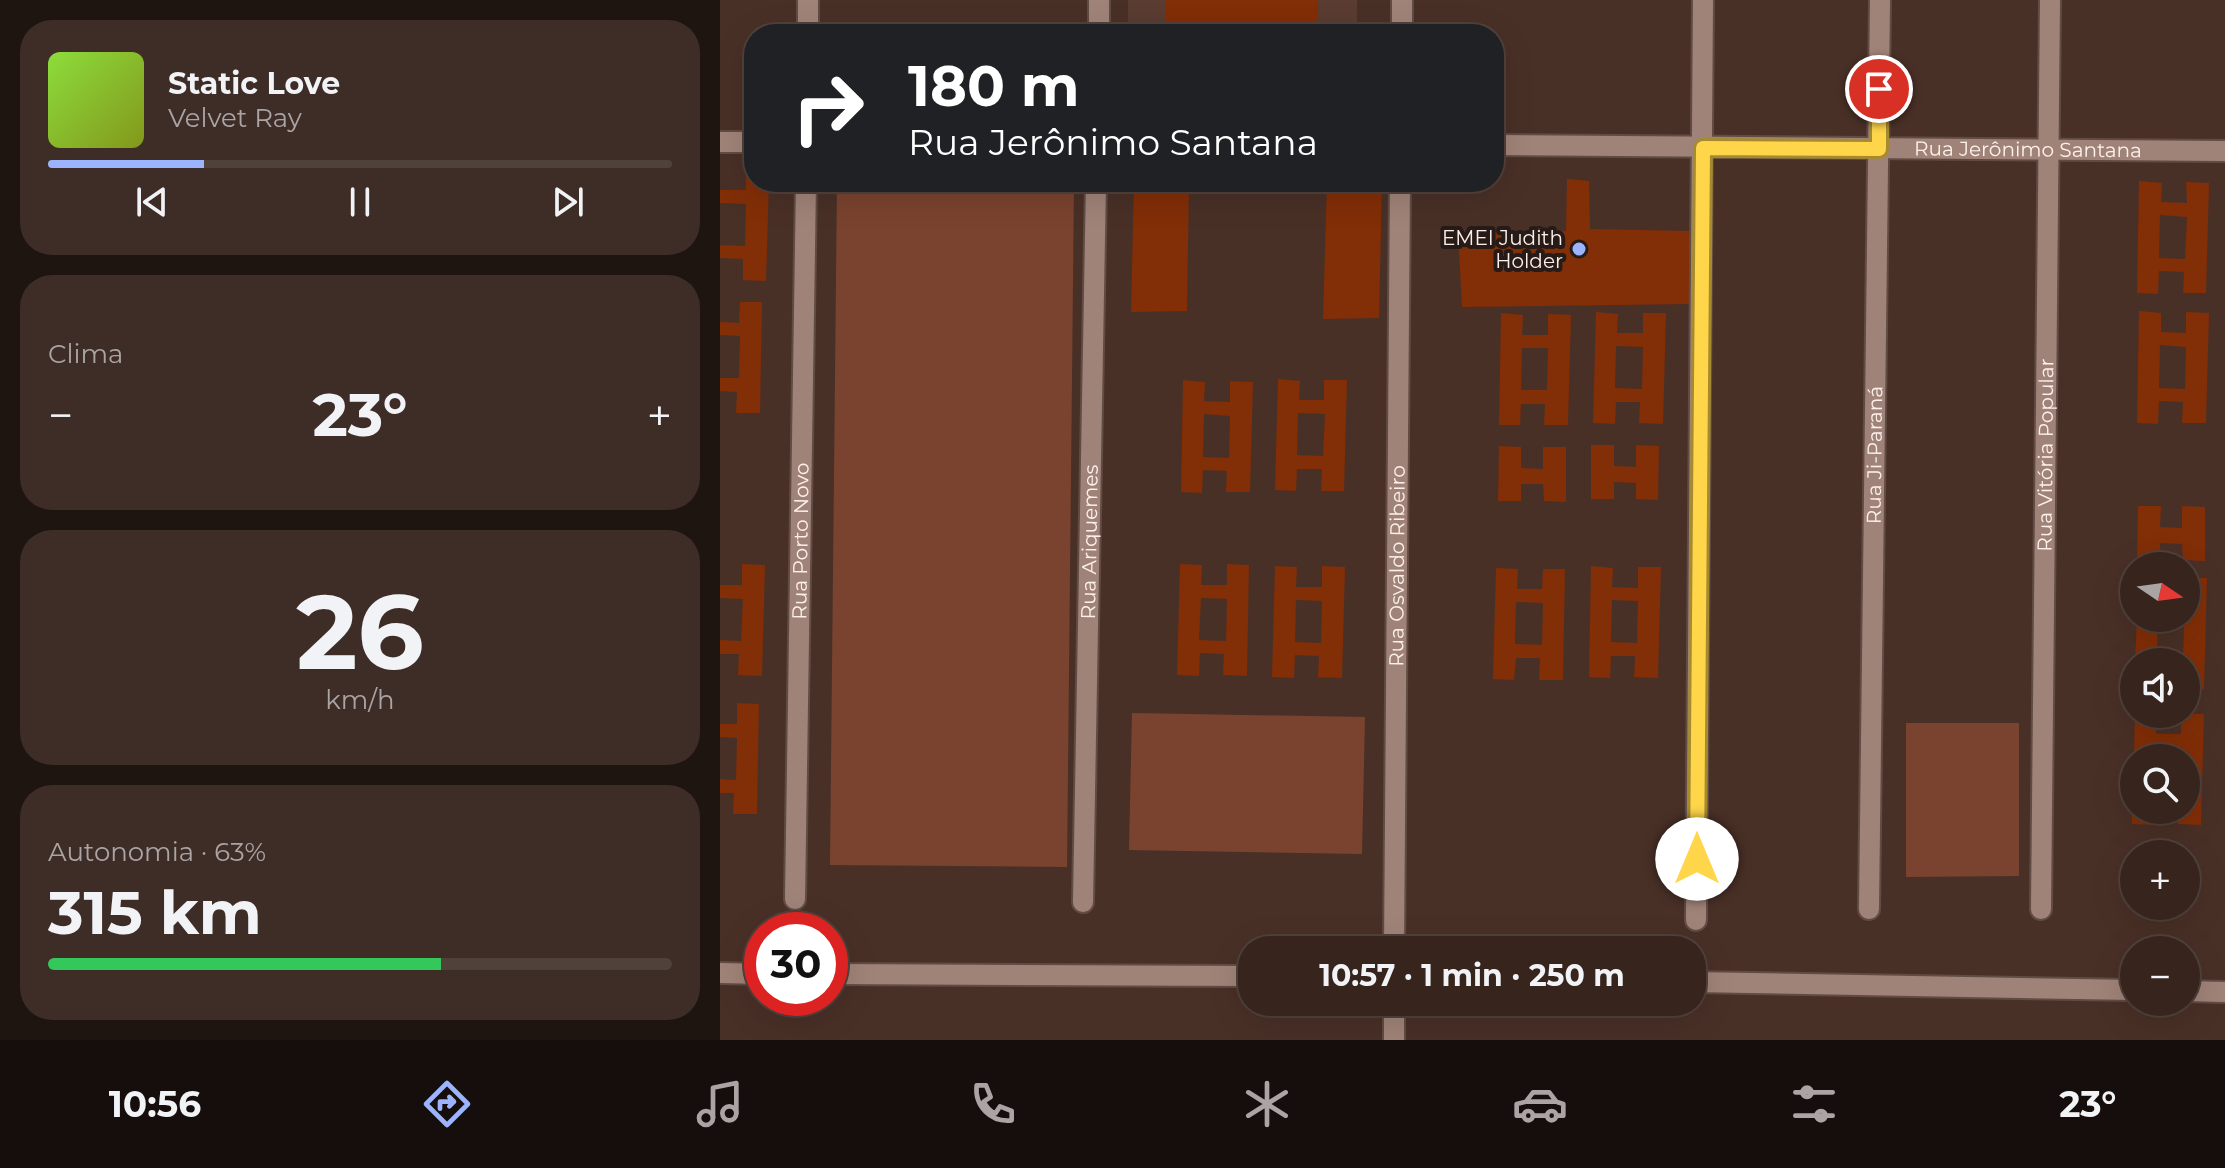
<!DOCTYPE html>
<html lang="pt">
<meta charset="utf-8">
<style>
body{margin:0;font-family:Montserrat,sans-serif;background:#3e2c26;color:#f1f3f6;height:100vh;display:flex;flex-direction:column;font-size:30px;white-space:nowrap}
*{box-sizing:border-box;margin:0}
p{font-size:26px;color:#aaa4a4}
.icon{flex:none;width:44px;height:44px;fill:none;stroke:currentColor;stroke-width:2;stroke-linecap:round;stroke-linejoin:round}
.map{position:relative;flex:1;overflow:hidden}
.side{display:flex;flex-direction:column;gap:20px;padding:20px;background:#1e1410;width:720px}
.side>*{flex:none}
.guide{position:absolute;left:24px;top:24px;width:760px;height:168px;border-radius:32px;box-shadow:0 8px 32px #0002,0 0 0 2px #51413b;background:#202124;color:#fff;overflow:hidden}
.needle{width:52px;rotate:103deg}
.buttons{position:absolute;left:1400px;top:552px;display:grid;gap:16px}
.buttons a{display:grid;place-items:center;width:80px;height:80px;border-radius:50%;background:#37241d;box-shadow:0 8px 32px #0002,0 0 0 2px #51413b;font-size:40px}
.speed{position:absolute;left:24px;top:912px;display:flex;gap:16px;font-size:40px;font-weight:700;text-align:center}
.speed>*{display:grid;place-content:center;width:104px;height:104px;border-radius:50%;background:#37241d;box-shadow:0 8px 32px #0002,0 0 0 2px #51413b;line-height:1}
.speed .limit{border:12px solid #d22;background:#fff;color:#111}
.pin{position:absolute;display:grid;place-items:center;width:68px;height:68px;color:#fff;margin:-34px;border:4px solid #fff;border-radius:50%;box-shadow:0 2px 8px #0007}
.me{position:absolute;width:88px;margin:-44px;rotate:0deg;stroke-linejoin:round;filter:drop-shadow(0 0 6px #0008)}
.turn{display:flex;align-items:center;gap:28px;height:168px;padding:0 32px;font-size:36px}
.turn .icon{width:104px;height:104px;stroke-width:2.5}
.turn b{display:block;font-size:56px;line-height:68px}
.big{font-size:60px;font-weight:700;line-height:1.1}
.side .tile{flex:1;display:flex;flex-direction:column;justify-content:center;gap:12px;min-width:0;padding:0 28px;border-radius:32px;background:#3e2c26}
.side .dial{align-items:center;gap:0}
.dial b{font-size:104px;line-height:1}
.song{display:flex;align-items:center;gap:24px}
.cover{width:96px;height:96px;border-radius:12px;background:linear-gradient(135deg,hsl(90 70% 55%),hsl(70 70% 35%))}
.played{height:8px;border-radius:4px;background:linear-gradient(90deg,#9cb4fd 25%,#51413b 25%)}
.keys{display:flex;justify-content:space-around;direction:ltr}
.heat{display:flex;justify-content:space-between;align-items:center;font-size:44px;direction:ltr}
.charge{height:12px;border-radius:6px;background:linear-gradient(90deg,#34c759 63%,#51413b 0)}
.trip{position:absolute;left:518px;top:936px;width:468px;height:80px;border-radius:32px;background:#37241d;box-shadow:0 8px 32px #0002,0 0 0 2px #51413b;font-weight:700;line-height:80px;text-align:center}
.dock{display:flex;height:128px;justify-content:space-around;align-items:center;background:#160e0c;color:#aaa4a4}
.dock .icon{width:56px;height:56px}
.dock .on{color:#9cb4fd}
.dock b{font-size:36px;color:#f1f3f6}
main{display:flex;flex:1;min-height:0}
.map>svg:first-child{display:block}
.built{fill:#5a3c31}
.green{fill:#7a432f}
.building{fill:#822e07;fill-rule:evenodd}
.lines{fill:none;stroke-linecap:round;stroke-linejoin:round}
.minor-casing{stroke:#604c45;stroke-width:24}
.tertiary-casing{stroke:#604c45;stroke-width:24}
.minor{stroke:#a08378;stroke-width:20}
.tertiary{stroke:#a08378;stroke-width:20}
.route-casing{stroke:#a68a30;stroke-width:20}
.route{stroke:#ffd54a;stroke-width:14}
.poi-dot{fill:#9cb4fd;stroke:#271b17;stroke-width:3}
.labels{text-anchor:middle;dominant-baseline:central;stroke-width:8;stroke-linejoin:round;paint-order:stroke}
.street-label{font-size:20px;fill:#fdf0eb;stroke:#271b17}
.poi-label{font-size:20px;fill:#fdf0eb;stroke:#271b17;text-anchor:end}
</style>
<main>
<section class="side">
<div class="tile">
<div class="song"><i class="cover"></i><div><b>Static Love</b><p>Velvet Ray</p></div></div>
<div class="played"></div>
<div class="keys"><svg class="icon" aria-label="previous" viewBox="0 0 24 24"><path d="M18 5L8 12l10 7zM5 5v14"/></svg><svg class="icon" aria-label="pause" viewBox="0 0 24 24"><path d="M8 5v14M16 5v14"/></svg><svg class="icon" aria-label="next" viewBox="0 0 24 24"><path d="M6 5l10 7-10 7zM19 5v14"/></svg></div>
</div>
<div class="tile"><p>Clima</p>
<div class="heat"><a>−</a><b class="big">23°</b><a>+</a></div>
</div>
<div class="tile dial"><b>26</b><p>km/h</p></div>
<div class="tile"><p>Autonomia · 63%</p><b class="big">315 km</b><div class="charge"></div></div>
</section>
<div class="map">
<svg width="1505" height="1040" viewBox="0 0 1505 1040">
<rect width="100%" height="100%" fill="#493027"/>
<path class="built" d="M408 0H637V34H408Z"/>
<path class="green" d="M117 182H354L347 867 110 865Z
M412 713 645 717 642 854 409 850Z
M1186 723H1299V876L1186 877Z"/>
<path class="building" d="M446 0H598L597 34H446Z
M26 169 34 170V182H49L46 281 23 280V259L0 258V245L25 246 26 204 0 203V190H26Z
M847 179 869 181 870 229 971 231 969 304 742 307 738 233 846 231Z
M1419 181 1442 183 1441 202 1467 203 1466 182 1489 183 1486 293H1463L1464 272 1439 271 1438 294 1417 293ZM1440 215 1467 217 1465 259 1439 258Z
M414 182H469L467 311 411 312Z
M607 182H662L659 318 603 319Z
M20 302H42L40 413H16L17 392 0 391V378H19L20 336 0 335V322L19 323Z
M1419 311 1441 313V332L1466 333V312L1489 313 1486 423H1462L1463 402 1439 401 1438 424 1417 423ZM1440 345 1466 347 1465 389 1439 388Z
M876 312 898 314 897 333H923V313H946L943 424 919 423 920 402H896L895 424 873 423ZM896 346 923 347 922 389 895 388Z
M781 313 803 315 802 335H828V314L851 315 848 425H824L825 404H801L800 425H779ZM802 348H828L827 390H801Z
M558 379 580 381 579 400H604V380H627L624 491H601L602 469H577L576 491 555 490ZM578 413 605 414 603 456 577 455Z
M463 380 485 382 484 401 510 402V381L533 382 530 492H506L507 471 483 470 482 493 461 492ZM484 414 510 416 509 458 483 457Z
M871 445H894V466L916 467V445L939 446 938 500 916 499V483L894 482V499H871Z
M779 446 801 447V468L823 469V447H846V502L824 501 823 484H801V501H778Z
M1418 506H1441L1440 527 1462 528V506L1485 507V561L1463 560 1462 544 1440 543V560H1417Z
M22 564 45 565 42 676 18 675 19 654H0V640L21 641 23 599 0 598V585H22Z
M460 564 482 565 481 585H507V564L529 565 527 676 503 675 504 654 480 653 479 676 457 675ZM481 598 507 599 506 641 479 640Z
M555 566 577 567 576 587H602V566L625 567 622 678 598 677 599 656 575 655 574 678 552 677ZM576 600 602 601 601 643 575 642Z
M871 566 893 568 892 587 918 588V567H941L938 678 914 677 915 656H891L890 678 869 677ZM892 600 918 601 917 643 891 642Z
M776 568 798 569 797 589H822L823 569H845L843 680H819L820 658H796L794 680 773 679ZM796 602 823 603 822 645 795 644Z
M1466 578H1487L1484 689H1466V662H1415L1417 618H1438L1437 653 1463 654Z
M17 703 39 704 37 814H13L14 793H0V779L16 780 17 738 0 737V724H17Z
M1415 714H1437L1436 734H1461V714H1484L1481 825 1458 824V810H1466V758H1461L1462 748 1435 747V758H1414Z
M1412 810H1434L1433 825 1412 824Z"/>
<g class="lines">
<g class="minor-casing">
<g id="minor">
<path d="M88 34V0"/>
<path d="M379 34V0"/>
<path id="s1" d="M774 145 1505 151"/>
<path id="s2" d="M75 899 86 182"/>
<path id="s3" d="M363 902 376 182"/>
<path id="s4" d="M1149 909 1160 0"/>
<path id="s5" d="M1321 909 1330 0"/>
<path d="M976 920 983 0"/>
<path id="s6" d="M674 950 680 182"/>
<path d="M0 973 42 974"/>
<path d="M110 974 532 976"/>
<path d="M972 982 1414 990"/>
<path d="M1466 991 1505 992"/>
<path d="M674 1040V1002"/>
</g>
</g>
<g class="tertiary-casing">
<path id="tertiary" d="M682 34V0
M0 142H34"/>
</g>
<use href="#minor" class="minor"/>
<use href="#tertiary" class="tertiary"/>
</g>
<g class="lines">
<g class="route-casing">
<path id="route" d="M977 859 983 148 1159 149V89"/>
</g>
<use href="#route" class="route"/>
</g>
<circle class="poi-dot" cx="859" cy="249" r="8"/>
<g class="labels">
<g class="street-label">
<text stroke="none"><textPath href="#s1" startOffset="534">Rua Jerônimo Santana</textPath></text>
<text stroke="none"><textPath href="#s4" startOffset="454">Rua Ji-Paraná</textPath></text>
<text stroke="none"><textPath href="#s5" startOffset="454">Rua Vitória Popular</textPath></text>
<text stroke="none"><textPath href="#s2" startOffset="358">Rua Porto Novo</textPath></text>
<text stroke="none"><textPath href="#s3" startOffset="360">Rua Ariquemes</textPath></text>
<text stroke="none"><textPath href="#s6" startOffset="384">Rua Osvaldo Ribeiro</textPath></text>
</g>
<g class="poi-label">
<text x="843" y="238">EMEI Judith<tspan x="843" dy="23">Holder</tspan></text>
</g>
</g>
</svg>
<div class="buttons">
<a><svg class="needle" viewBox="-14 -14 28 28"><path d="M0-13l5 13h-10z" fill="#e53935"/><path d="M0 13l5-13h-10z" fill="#aaa4a4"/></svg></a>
<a><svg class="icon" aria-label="sound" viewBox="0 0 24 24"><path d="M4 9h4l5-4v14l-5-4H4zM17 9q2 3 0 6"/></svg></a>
<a><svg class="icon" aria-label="search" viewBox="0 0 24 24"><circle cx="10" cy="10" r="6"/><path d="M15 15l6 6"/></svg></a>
<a>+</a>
<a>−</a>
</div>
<div class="speed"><div class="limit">30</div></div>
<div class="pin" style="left:1159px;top:89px;background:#d93025"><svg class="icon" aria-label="arrive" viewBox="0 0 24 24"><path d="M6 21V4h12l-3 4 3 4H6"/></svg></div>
<svg class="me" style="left:977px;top:859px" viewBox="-20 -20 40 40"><circle r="19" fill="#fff"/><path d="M0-13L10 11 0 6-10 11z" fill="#ffd54a"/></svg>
<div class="trip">10:57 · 1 min · 250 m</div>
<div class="guide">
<div class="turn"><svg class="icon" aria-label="right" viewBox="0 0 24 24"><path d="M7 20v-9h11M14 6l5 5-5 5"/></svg><div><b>180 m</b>Rua Jerônimo Santana</div></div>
</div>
</div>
</main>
<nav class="dock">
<b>10:56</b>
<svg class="icon on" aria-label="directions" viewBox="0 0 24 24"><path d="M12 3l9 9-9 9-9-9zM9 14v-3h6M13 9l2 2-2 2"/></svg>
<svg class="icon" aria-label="music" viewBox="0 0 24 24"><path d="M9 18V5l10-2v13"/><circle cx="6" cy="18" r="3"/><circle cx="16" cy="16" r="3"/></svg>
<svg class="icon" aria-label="phone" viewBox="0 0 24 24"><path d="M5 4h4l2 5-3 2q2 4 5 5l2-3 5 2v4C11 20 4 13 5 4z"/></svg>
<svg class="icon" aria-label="climate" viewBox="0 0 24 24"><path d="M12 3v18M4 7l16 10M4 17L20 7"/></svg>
<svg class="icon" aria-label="car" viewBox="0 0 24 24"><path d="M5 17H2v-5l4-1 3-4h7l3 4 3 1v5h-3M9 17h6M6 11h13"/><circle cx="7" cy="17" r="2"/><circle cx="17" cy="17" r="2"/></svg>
<svg class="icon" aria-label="filters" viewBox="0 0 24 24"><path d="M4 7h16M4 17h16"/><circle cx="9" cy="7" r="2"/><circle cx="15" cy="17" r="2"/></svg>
<b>23°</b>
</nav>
